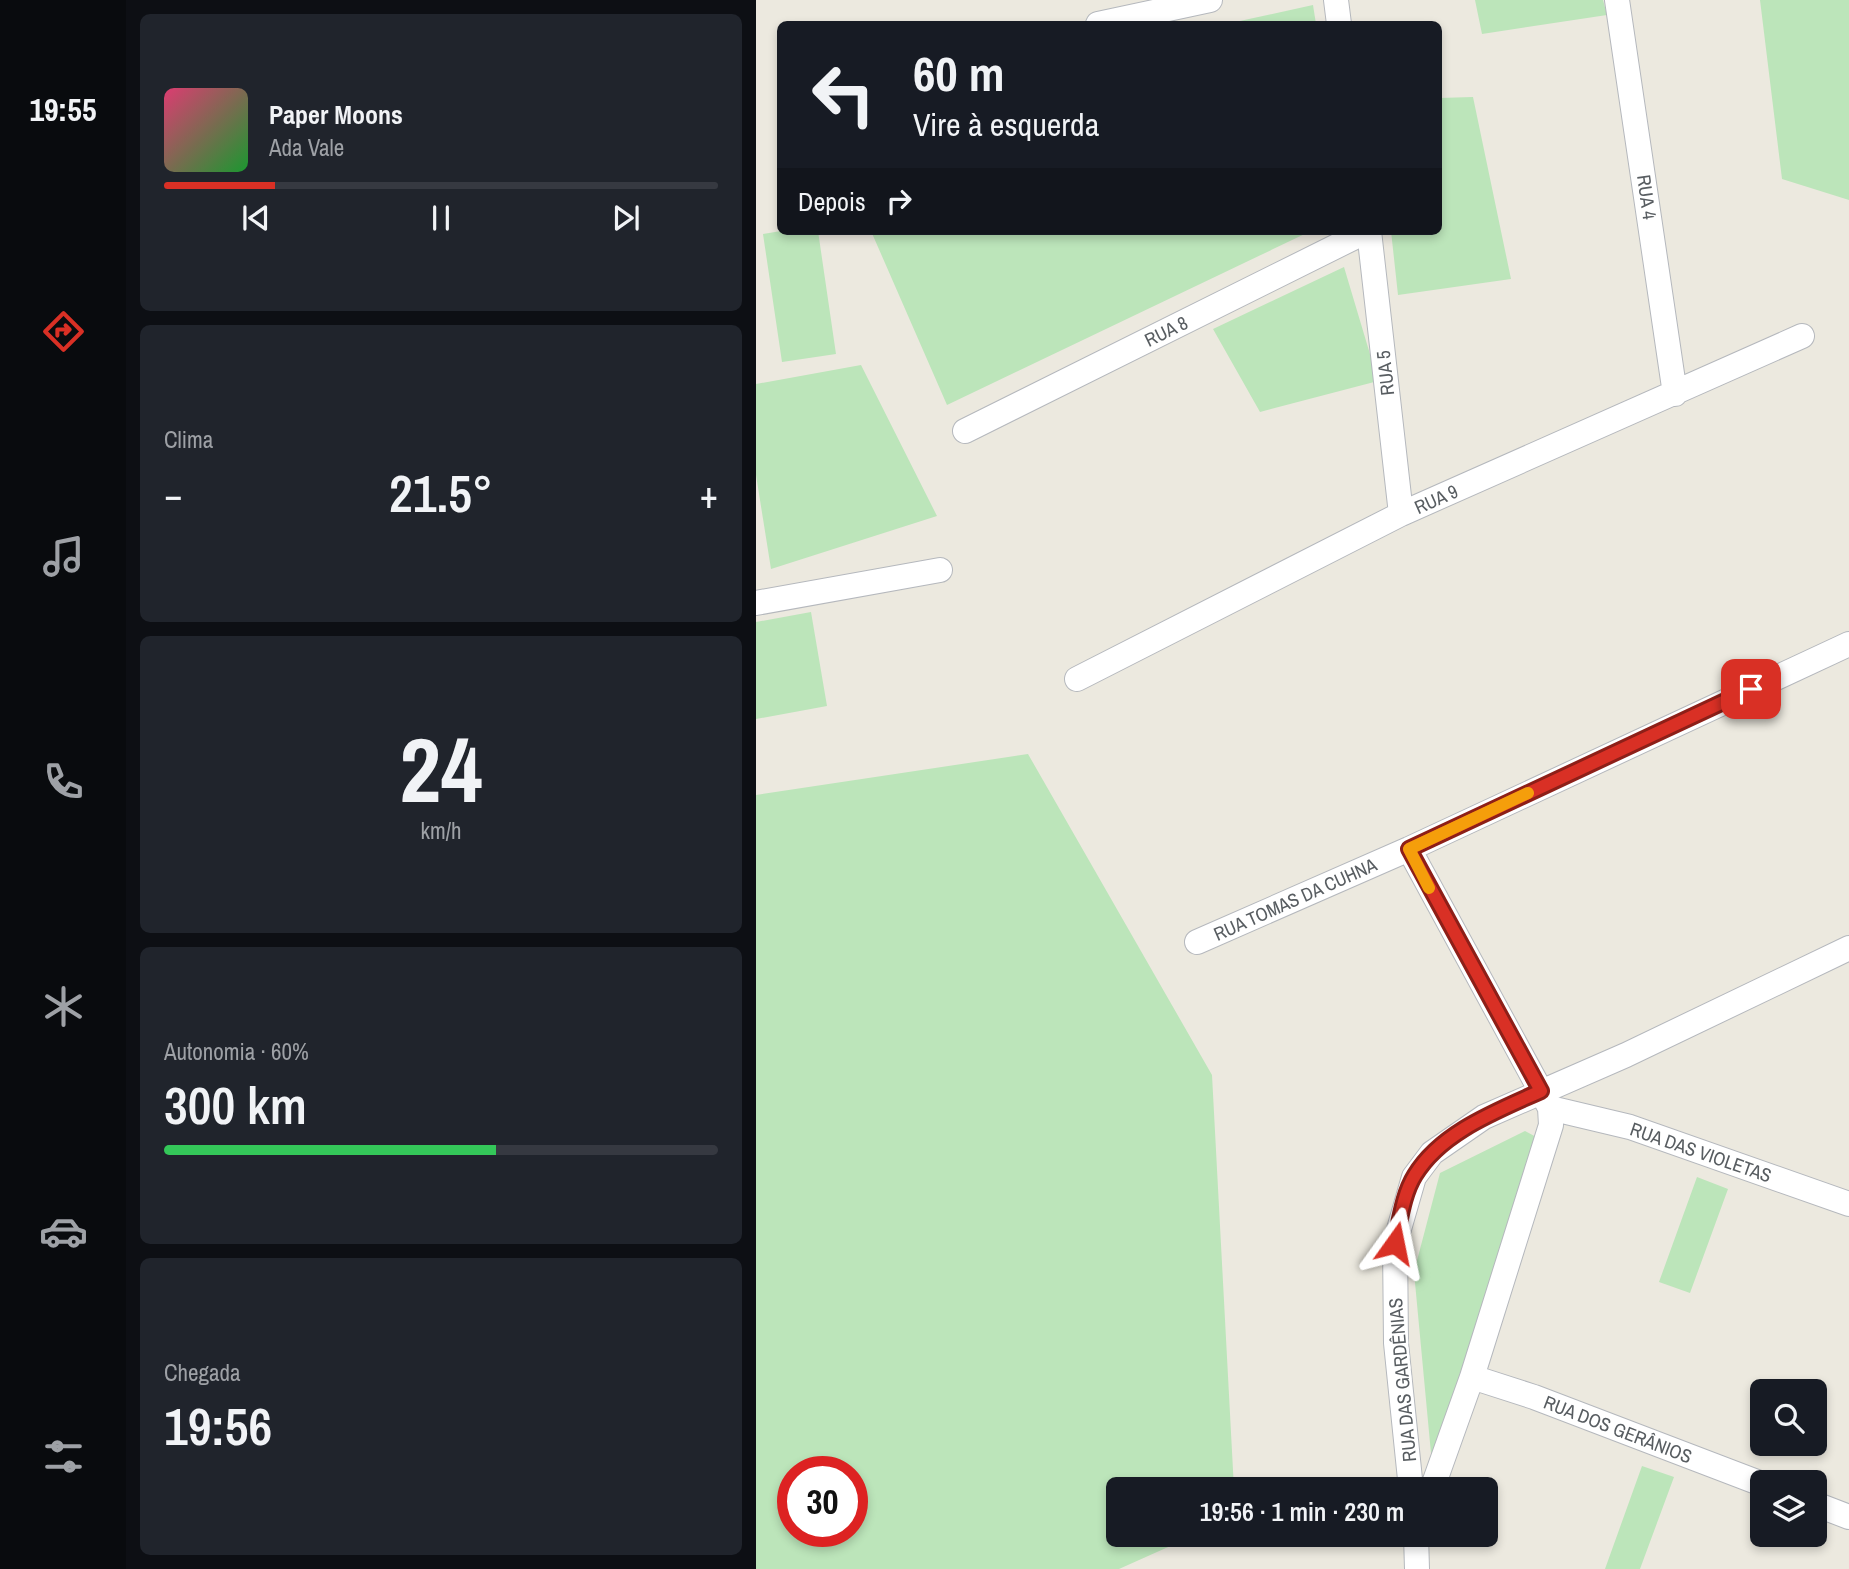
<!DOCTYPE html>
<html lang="pt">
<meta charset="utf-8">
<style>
body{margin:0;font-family:"Archivo Narrow",sans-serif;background:#20242c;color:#f1f3f6;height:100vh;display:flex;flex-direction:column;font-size:26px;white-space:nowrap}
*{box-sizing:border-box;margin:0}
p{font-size:23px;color:#9ea1a6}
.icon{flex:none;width:38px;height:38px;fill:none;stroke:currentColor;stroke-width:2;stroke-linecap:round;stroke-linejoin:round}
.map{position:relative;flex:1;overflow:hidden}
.drawer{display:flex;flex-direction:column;gap:14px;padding:14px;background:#0d0f14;width:630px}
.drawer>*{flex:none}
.guide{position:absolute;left:21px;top:21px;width:665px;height:214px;border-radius:10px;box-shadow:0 4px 10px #0003;background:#171b24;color:#f1f3f6;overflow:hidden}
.buttons{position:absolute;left:994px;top:1379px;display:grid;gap:14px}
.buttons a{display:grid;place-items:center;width:77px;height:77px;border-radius:10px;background:#171b24;box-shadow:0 4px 10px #0003;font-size:35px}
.speed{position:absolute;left:21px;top:1456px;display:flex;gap:14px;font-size:35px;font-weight:700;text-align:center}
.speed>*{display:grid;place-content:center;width:91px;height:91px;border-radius:50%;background:#171b24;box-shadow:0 4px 10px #0003;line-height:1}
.speed .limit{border:10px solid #d22;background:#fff;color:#111}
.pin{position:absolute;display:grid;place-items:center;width:60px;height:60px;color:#fff;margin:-30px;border-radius:14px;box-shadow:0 4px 10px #0006}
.me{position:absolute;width:77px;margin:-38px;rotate:12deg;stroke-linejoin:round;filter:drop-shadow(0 0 5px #0008)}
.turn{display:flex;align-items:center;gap:24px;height:147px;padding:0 21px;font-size:32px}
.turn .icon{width:91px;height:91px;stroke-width:2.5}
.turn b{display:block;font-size:49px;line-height:60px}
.then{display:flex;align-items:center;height:66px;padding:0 21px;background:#0003;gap:14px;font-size:26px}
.big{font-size:52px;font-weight:600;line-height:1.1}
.drawer .widget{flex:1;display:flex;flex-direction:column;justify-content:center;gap:10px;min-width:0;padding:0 24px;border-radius:10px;background:#20242c}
.drawer .dial{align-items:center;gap:0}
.dial b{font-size:91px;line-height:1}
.song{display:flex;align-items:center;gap:21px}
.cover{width:84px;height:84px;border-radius:10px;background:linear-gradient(135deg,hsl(340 70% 55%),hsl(130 70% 35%))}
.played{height:7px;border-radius:4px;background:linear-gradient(90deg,#d93025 20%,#363941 20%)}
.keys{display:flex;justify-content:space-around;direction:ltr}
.heat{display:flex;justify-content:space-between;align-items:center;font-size:38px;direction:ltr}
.charge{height:10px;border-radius:5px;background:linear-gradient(90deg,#34c759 60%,#363941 0)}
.trip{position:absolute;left:350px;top:1477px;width:392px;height:70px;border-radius:10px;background:#171b24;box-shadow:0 4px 10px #0003;font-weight:600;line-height:70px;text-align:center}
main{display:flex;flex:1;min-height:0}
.tabs{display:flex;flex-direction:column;width:126px;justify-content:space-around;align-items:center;background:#090b0e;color:#9ea1a6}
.tabs .icon{width:49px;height:49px}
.tabs .on{color:#d93025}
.tabs b{font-size:32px;color:#f1f3f6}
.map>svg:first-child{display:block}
.green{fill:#bce5ba;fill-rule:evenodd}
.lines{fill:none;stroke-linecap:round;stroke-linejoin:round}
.street-casing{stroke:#b5b8bd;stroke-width:26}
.street{stroke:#fff;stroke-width:24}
.route-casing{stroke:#8d1f18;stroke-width:18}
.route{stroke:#d93025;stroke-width:12}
.slow{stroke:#f59e0b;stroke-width:12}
.labels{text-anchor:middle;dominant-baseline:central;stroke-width:5;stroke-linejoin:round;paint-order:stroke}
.street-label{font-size:19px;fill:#585d61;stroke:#fff}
</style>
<main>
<nav class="tabs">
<b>19:55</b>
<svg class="icon on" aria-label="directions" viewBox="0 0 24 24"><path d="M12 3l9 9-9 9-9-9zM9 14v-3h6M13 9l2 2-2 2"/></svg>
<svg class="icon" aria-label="music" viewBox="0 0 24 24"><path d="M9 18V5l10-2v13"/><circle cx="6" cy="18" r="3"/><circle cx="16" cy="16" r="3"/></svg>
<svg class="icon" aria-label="phone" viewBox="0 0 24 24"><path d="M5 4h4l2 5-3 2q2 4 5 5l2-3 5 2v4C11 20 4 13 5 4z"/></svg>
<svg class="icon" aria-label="climate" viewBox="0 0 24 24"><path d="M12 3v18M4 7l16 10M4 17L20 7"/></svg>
<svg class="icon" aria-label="car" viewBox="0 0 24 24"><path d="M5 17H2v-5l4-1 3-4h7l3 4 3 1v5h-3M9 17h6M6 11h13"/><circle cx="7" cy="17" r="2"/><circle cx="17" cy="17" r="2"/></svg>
<svg class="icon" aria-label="filters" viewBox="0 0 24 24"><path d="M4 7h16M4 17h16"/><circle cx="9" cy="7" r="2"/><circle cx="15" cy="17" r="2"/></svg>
</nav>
<section class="drawer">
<div class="widget">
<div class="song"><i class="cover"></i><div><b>Paper Moons</b><p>Ada Vale</p></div></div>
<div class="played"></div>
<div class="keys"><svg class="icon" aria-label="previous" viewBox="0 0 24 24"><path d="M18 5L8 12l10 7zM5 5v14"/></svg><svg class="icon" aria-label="pause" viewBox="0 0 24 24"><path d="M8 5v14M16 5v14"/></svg><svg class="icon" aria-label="next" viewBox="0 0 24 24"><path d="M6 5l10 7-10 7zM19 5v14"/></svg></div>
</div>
<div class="widget"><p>Clima</p>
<div class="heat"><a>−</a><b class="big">21.5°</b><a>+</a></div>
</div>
<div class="widget dial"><b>24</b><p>km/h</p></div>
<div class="widget"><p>Autonomia · 60%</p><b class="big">300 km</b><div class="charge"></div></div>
<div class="widget"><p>Chegada</p><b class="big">19:56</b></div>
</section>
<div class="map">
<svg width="1093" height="1569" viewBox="0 0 1093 1569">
<rect width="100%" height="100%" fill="#ece9df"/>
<path class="green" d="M719 0H847L851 15 726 34Z
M1004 0H1093V200L1026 179Z
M557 5 560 24H470Z
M717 97 755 279 642 295 635 231H682L683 98Z
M25 231H62L80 354 26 362 7 234Z
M115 231H555L191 405Z
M588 267 622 381 504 412 457 329Z
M105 365 181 516 15 569 0 475V384Z
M55 612 71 706 0 719V622Z
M272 754 456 1075 478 1489H362V1535H439L363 1569H0V795ZM37 1472H96V1531H37Z
M769 1131 784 1139 676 1464 658 1272 684 1173Z
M941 1177 972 1189 934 1293 903 1282Z
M886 1466 918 1477 884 1569H849Z"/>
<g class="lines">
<g class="street-casing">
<path id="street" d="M580 0 583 24
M861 0 919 394
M342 24 454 0
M613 231 645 514
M209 431 611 231
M0 603 184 570
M321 679 645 514 1046 336
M653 849 794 1108 795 1125 716 1377 676 1489
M441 942 653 849 1093 644
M794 1108 874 1127 1093 1204
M716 1377 778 1397 1006 1484
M655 1489 640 1343 639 1243 658 1177 676 1153 728 1117 870 1055 1093 948
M1059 1504 1093 1517
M660 1535 661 1569"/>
</g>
<use href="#street" class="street"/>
</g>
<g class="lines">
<g class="route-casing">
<path id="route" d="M639 1243C644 1221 647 1194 659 1175 685 1132 741 1111 785 1091L653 849 995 689"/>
</g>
<use href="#route" class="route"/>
<path class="slow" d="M673 888 653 849 772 793"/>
</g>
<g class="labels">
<g class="street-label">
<text transform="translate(891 197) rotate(82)">RUA 4</text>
<text transform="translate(410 331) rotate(-26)">RUA 8</text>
<text transform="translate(629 373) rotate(-96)">RUA 5</text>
<text transform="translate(680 499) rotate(-24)">RUA 9</text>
<text transform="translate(539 899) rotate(-24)">RUA TOMAS DA CUHNA</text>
<text transform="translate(945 1152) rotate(19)">RUA DAS VIOLETAS</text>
<text transform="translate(646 1380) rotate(-95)">RUA DAS GARDÊNIAS</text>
<text transform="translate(862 1429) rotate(21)">RUA DOS GERÂNIOS</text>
</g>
</g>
</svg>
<div class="buttons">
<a><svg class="icon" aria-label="search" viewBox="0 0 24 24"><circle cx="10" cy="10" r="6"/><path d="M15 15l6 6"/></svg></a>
<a><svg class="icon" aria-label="layers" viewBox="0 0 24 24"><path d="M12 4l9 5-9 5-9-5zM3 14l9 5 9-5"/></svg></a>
</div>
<div class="speed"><div class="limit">30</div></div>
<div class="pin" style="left:995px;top:689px;background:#d93025"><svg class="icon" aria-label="arrive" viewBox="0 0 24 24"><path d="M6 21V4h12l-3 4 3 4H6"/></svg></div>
<svg class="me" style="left:639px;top:1243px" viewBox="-20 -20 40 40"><path d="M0-17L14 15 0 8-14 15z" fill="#d93025" stroke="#fff" stroke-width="4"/></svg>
<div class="trip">19:56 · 1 min · 230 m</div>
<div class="guide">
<div class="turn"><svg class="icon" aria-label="left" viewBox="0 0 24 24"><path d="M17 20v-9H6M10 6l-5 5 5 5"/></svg><div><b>60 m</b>Vire à esquerda</div></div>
<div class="then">Depois<svg class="icon" aria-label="right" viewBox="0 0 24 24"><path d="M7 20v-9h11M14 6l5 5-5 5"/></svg></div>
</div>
</div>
</main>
